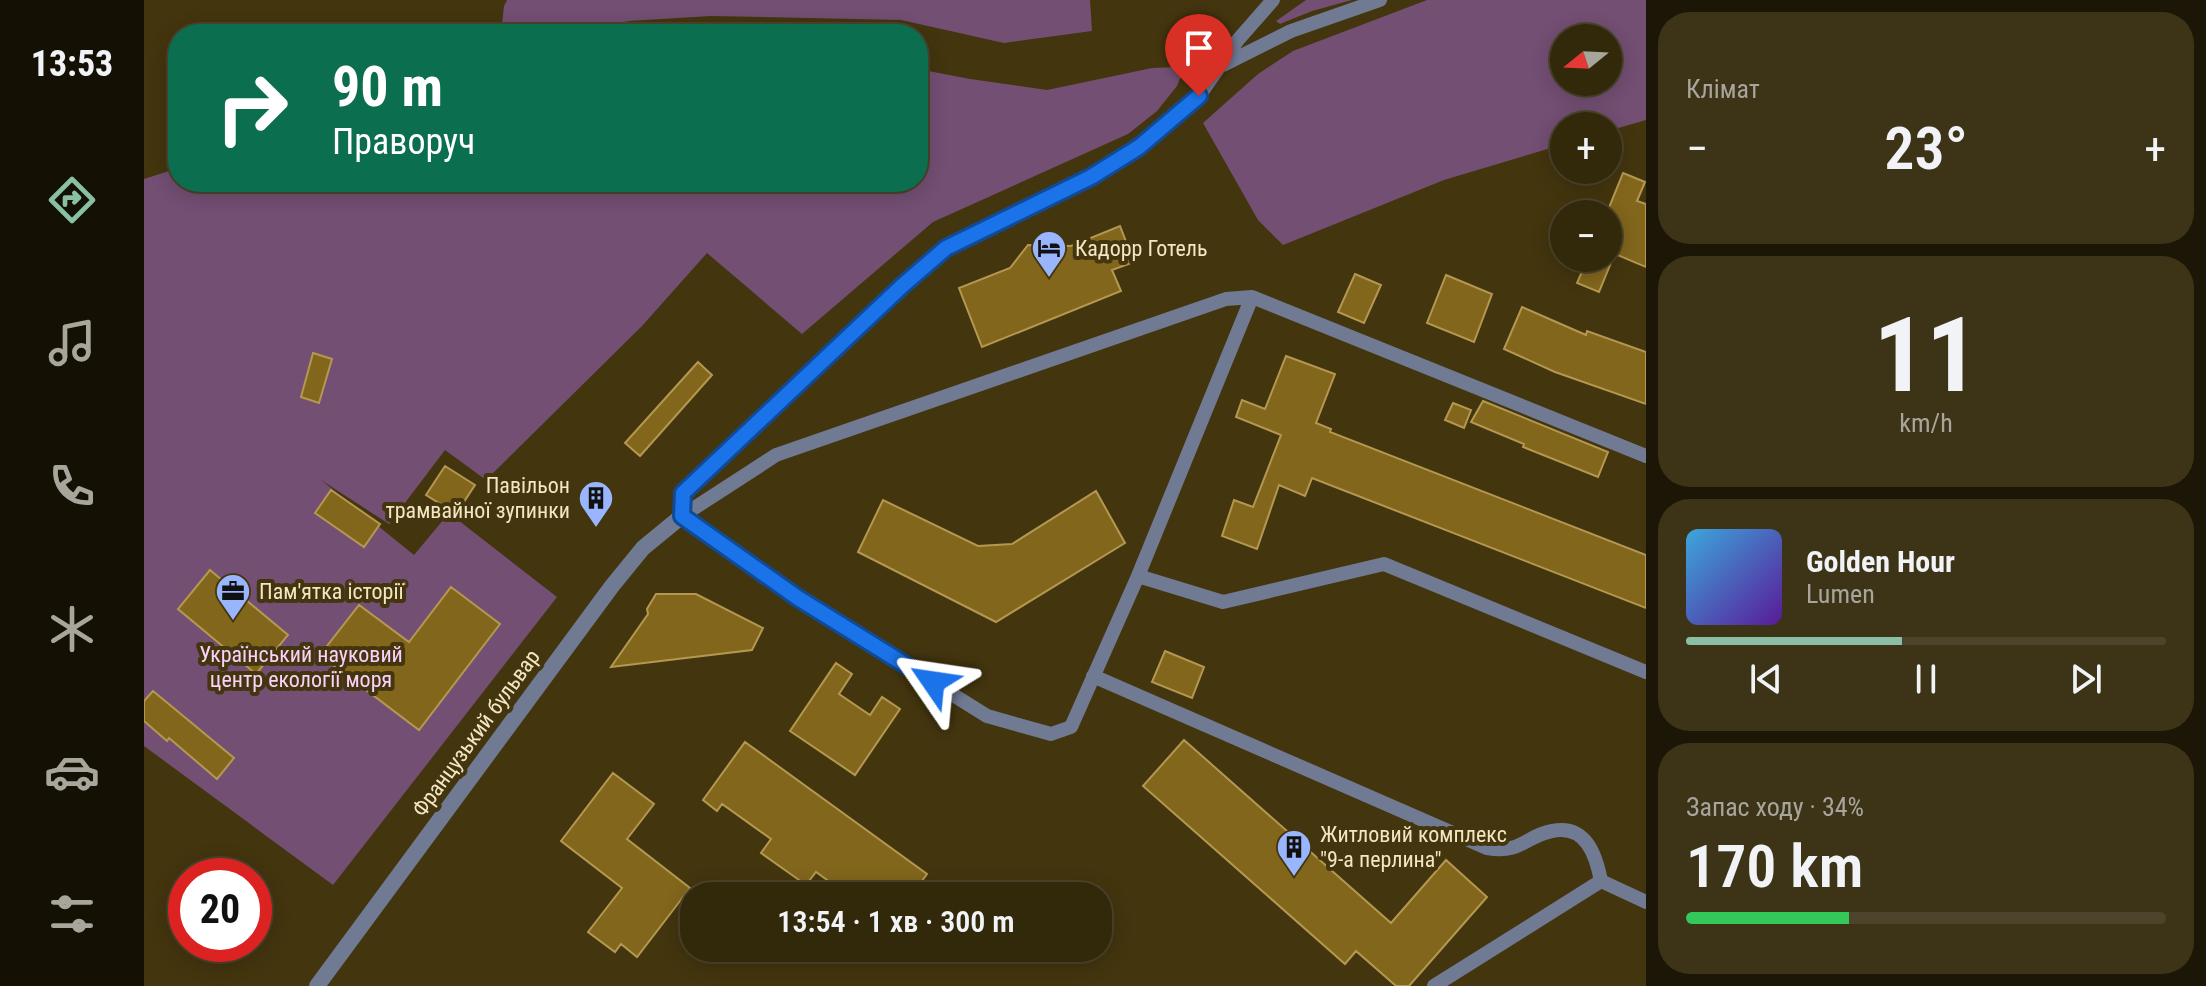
<!DOCTYPE html>
<html lang="uk">
<meta charset="utf-8">
<style>
body{margin:0;font-family:"Roboto Condensed",sans-serif;background:#3d3418;color:#f1f3f6;height:100vh;display:flex;flex-direction:column;font-size:30px;white-space:nowrap}
*{box-sizing:border-box;margin:0}
p{font-size:26px;color:#a8a69c}
.icon{flex:none;width:44px;height:44px;fill:none;stroke:currentColor;stroke-width:2;stroke-linecap:round;stroke-linejoin:round}
.map{position:relative;flex:1;overflow:hidden}
.details{display:flex;flex-direction:column;gap:12px;padding:12px;background:#1c1606;width:560px}
.details>*{flex:none}
.banner{position:absolute;left:24px;top:24px;width:760px;height:168px;border-radius:32px;box-shadow:0 4px 20px #0003,0 0 0 2px #4d442b;background:#0b6e4f;color:#fff;overflow:hidden}
.needle{width:52px;rotate:252deg}
.controls{position:absolute;left:1406px;top:24px;display:grid;gap:16px}
.controls a{display:grid;place-items:center;width:72px;height:72px;border-radius:50%;background:#32280a;box-shadow:0 4px 20px #0003,0 0 0 2px #4d442b;font-size:40px}
.speed{position:absolute;left:24px;top:858px;display:flex;gap:16px;font-size:40px;font-weight:700;text-align:center}
.speed>*{display:grid;place-content:center;width:104px;height:104px;border-radius:50%;background:#32280a;box-shadow:0 4px 20px #0003,0 0 0 2px #4d442b;line-height:1}
.speed .limit{border:12px solid #d22;background:#fff;color:#111}
.pin{position:absolute;display:grid;place-items:center;width:68px;height:68px;color:#fff;margin:-82px -34px;border-radius:50% 50% 50% 0;rotate:-45deg;box-shadow:0 0 8px #0007}
.pin .icon{rotate:45deg}
.me{position:absolute;width:88px;margin:-44px;rotate:302deg;stroke-linejoin:round;filter:drop-shadow(0 0 6px #0008)}
.turn{display:flex;align-items:center;gap:28px;height:168px;padding:0 32px;font-size:36px}
.turn .icon{width:104px;height:104px;stroke-width:2.5}
.turn b{display:block;font-size:56px;line-height:68px}
.big{font-size:60px;font-weight:600;line-height:1.1}
.details .widget{flex:1;display:flex;flex-direction:column;justify-content:center;gap:12px;min-width:0;padding:0 28px;border-radius:32px;background:#3d3418}
.details .dial{align-items:center;gap:0}
.dial b{font-size:104px;line-height:1}
.song{display:flex;align-items:center;gap:24px}
.cover{width:96px;height:96px;border-radius:12px;background:linear-gradient(135deg,hsl(200 70% 55%),hsl(270 70% 35%))}
.played{height:8px;border-radius:4px;background:linear-gradient(90deg,#8abfa5 45%,#4d442b 45%)}
.keys{display:flex;justify-content:space-around;direction:ltr}
.heat{display:flex;justify-content:space-between;align-items:center;font-size:44px;direction:ltr}
.charge{height:12px;border-radius:6px;background:linear-gradient(90deg,#34c759 34%,#4d442b 0)}
.trip{position:absolute;left:536px;top:882px;width:432px;height:80px;border-radius:32px;background:#32280a;box-shadow:0 4px 20px #0003,0 0 0 2px #4d442b;font-weight:600;line-height:80px;text-align:center}
main{display:flex;flex:1;min-height:0}
.tabs{display:flex;flex-direction:column;width:144px;justify-content:space-around;align-items:center;background:#141004;color:#a8a69c}
.tabs .icon{width:56px;height:56px}
.tabs .on{color:#8abfa5}
.tabs b{font-size:36px;color:#f1f3f6}
.map>svg:first-child{display:block}
.green{fill:#734f73;fill-rule:evenodd}
.building{fill:#82661c;stroke:#b49851;stroke-width:2}
.lines{fill:none;stroke-linecap:round;stroke-linejoin:round}
.service{stroke:#707a93;stroke-width:14}
.minor{stroke:#707a93;stroke-width:16}
.route-casing{stroke:#114b97;stroke-width:20}
.route{stroke:#1a73e8;stroke-width:14}
.labels{text-anchor:middle;dominant-baseline:central;stroke-width:8;stroke-linejoin:round;paint-order:stroke}
.poi-label{font-size:22px;fill:#f5e6c3;stroke:#43350e;text-anchor:start}
.park-label{font-size:22px;fill:#fbd0fa;stroke:#43350e}
.street-label{font-size:22px;fill:#f5e6c3;stroke:#43350e}
</style>
<main>
<nav class="tabs">
<b>13:53</b>
<svg class="icon on" aria-label="directions" viewBox="0 0 24 24"><path d="M12 3l9 9-9 9-9-9zM9 14v-3h6M13 9l2 2-2 2"/></svg>
<svg class="icon" aria-label="music" viewBox="0 0 24 24"><path d="M9 18V5l10-2v13"/><circle cx="6" cy="18" r="3"/><circle cx="16" cy="16" r="3"/></svg>
<svg class="icon" aria-label="phone" viewBox="0 0 24 24"><path d="M5 4h4l2 5-3 2q2 4 5 5l2-3 5 2v4C11 20 4 13 5 4z"/></svg>
<svg class="icon" aria-label="climate" viewBox="0 0 24 24"><path d="M12 3v18M4 7l16 10M4 17L20 7"/></svg>
<svg class="icon" aria-label="car" viewBox="0 0 24 24"><path d="M5 17H2v-5l4-1 3-4h7l3 4 3 1v5h-3M9 17h6M6 11h13"/><circle cx="7" cy="17" r="2"/><circle cx="17" cy="17" r="2"/></svg>
<svg class="icon" aria-label="filters" viewBox="0 0 24 24"><path d="M4 7h16M4 17h16"/><circle cx="9" cy="7" r="2"/><circle cx="15" cy="17" r="2"/></svg>
</nav>
<div class="map">
<svg width="1502" height="986" viewBox="0 0 1502 986">
<rect width="100%" height="100%" fill="#43350e"/>
<path class="green" d="M363 0H946L948 31 860 43 757 20 567 16 485 21 418 34H357L360 6Z
M1162 0H1208L1168 11 1136 24 1132 21Z
M1283 0H1502V120L1464 131V126H1420V144L1300 180 1139 245 1114 220 1059 123 1114 74 1149 51ZM1420 38H1464V82H1420Z
M1033 67 1039 71 1033 86 1013 111 984 134 789 222 658 334 563 253 498 326 342 480 301 450 245 524 177 480 270 555 305 513 413 597 189 885 0 746V179L25 171 34 173V182H774V69L826 79 903 90 1008 68Z"/>
<path class="building" d="M1479 173 1501 182 1493 201 1502 204V267L1464 251V210Z
M976 226 990 262 968 270 977 291 838 347 815 288 866 268 884 245 927 246Z
M1444 258H1469L1455 292 1433 283Z
M1211 274 1237 285 1220 323 1194 312Z
M1302 275 1348 294 1330 342 1283 323Z
M1378 307 1442 335 1443 331 1502 352V404L1411 372 1360 349Z
M169 353 188 359 175 403 157 397Z
M1142 356 1191 374 1172 423 1187 429 1186 432 1502 555V608L1168 478 1161 496 1135 485 1113 549 1078 536 1090 500 1109 507 1137 435 1092 417 1098 400 1121 409Z
M554 362 568 375 496 456 481 443Z
M1339 401 1464 452 1454 477 1379 447 1380 444 1327 422Z
M1309 403 1327 410 1320 428 1301 420Z
M301 466 331 485 312 514 282 495Z
M187 490 236 524 220 547 171 513Z
M952 491 981 543 852 622 714 552 739 500 834 546 868 544Z
M66 570 144 635 112 674 34 609Z
M307 587 356 624 275 730 176 655 215 605 265 642Z
M512 594H552L619 628 608 650 467 667 504 614 503 609Z
M1021 651 1060 667 1048 698 1008 682Z
M692 663 708 674 695 694 726 715 738 697 756 709 711 775 646 731Z
M9 691 90 758 73 779 25 738 23 741 0 721V701Z
M1040 740 1247 923 1302 860 1343 897 1265 986H1252L1212 951 1201 964 999 786Z
M601 742 783 874 767 896H705L672 872 662 885 617 853 627 839 578 804 573 811 559 800Z
M469 773 510 804 483 839 546 888 493 957 477 944 471 952 444 932 478 888 417 841Z"/>
<g class="lines">
<path class="service" d="M1079 65 1147 31 1236 0
M538 516 632 455 1082 299 1108 297 1502 456
M538 516 654 598 843 716 907 734 927 727 994 576 1108 297
M538 516 539 493 758 286 802 248 947 177 995 147 1055 96 1093 41 1129 0
M994 576 1079 602 1240 564 1502 672
M949 676 1343 848C1378 854 1381 836 1408 831 1442 824 1452 855 1457 881
M1457 881 1502 902
M1290 986 1457 881"/>
<path class="minor" d="M173 986 468 586 499 548 538 516"/>
</g>
<g class="lines">
<g class="route-casing">
<path id="route" d="M789 682 654 598 538 516 539 493 758 286 802 248 947 177 995 147 1055 96"/>
</g>
<use href="#route" class="route"/>
</g>
<defs>
<g id="hotel-pin" transform="scale(1.8)"><path d="M0 17L-7.5 6A9.5 9.5 0 1 1 7.5 6Z" fill="#99b5fd" stroke="#43350e"/><path d="M-6-4.5h1.5V1H6V5H4.5V3h-9V5H-6ZM-4 0a1.8 1.8 0 1 1 3.6 0ZM.5 0V-2.5h3Q6-2.5 6 0Z" fill="#111"/></g>
<g id="building-pin" transform="scale(1.8)"><path d="M0 17L-7.5 6A9.5 9.5 0 1 1 7.5 6Z" fill="#99b5fd" stroke="#43350e"/><path d="M-4-6H4V6H1V3H-1V6H-4ZM-2.5-4.3h1.7v1.8h-1.7ZM.8-4.3h1.7v1.8H.8ZM-2.5-1h1.7V.8h-1.7ZM.8-1h1.7V.8H.8Z" fill="#111"/></g>
<g id="office-pin" transform="scale(1.8)"><path d="M0 17L-7.5 6A9.5 9.5 0 1 1 7.5 6Z" fill="#99b5fd" stroke="#43350e"/><path d="M-6-3h4V-5.5h4V-3h4V5H-6ZM-1-4.5V-3h2v-1.5ZM-6 0V1H6V0Z" fill="#111"/></g>
</defs>
<g fill-rule="evenodd">
<use href="#hotel-pin" x="905" y="248"/>
<use href="#building-pin" x="452" y="498"/>
<use href="#office-pin" x="89" y="591"/>
<use href="#building-pin" x="1150" y="847"/>
</g>
<g class="labels">
<g class="poi-label">
<text x="931" y="248">Кадорр Готель</text>
<text x="426" y="485" text-anchor="end">Павільон<tspan x="426" dy="25">трамвайної зупинки</tspan></text>
<text x="115" y="591">Пам'ятка історії</text>
<text x="1176" y="834">Житловий комплекс<tspan x="1176" dy="25">"9-а перлина"</tspan></text>
</g>
<g class="park-label">
<text x="157" y="654">Український науковий<tspan x="157" dy="25">центр екології моря</tspan></text>
</g>
<g class="street-label">
<text transform="translate(332 733) rotate(-54)">Французький бульвар</text>
</g>
</g>
</svg>
<div class="controls">
<a><svg class="needle" viewBox="-14 -14 28 28"><path d="M0-13l5 13h-10z" fill="#e53935"/><path d="M0 13l5-13h-10z" fill="#a8a69c"/></svg></a>
<a>+</a>
<a>−</a>
</div>
<div class="speed"><div class="limit">20</div></div>
<div class="pin" style="left:1055px;top:96px;background:#d93025"><svg class="icon" aria-label="arrive" viewBox="0 0 24 24"><path d="M6 21V4h12l-3 4 3 4H6"/></svg></div>
<svg class="me" style="left:789px;top:682px" viewBox="-20 -20 40 40"><path d="M0-17L14 15 0 8-14 15z" fill="#1a73e8" stroke="#fff" stroke-width="4"/></svg>
<div class="trip">13:54 · 1 хв · 300 m</div>
<div class="banner">
<div class="turn"><svg class="icon" aria-label="right" viewBox="0 0 24 24"><path d="M7 20v-9h11M14 6l5 5-5 5"/></svg><div><b>90 m</b>Праворуч</div></div>
</div>
</div>
<section class="details">
<div class="widget"><p>Клімат</p>
<div class="heat"><a>−</a><b class="big">23°</b><a>+</a></div>
</div>
<div class="widget dial"><b>11</b><p>km/h</p></div>
<div class="widget">
<div class="song"><i class="cover"></i><div><b>Golden Hour</b><p>Lumen</p></div></div>
<div class="played"></div>
<div class="keys"><svg class="icon" aria-label="previous" viewBox="0 0 24 24"><path d="M18 5L8 12l10 7zM5 5v14"/></svg><svg class="icon" aria-label="pause" viewBox="0 0 24 24"><path d="M8 5v14M16 5v14"/></svg><svg class="icon" aria-label="next" viewBox="0 0 24 24"><path d="M6 5l10 7-10 7zM19 5v14"/></svg></div>
</div>
<div class="widget"><p>Запас ходу · 34%</p><b class="big">170 km</b><div class="charge"></div></div>
</section>
</main>
